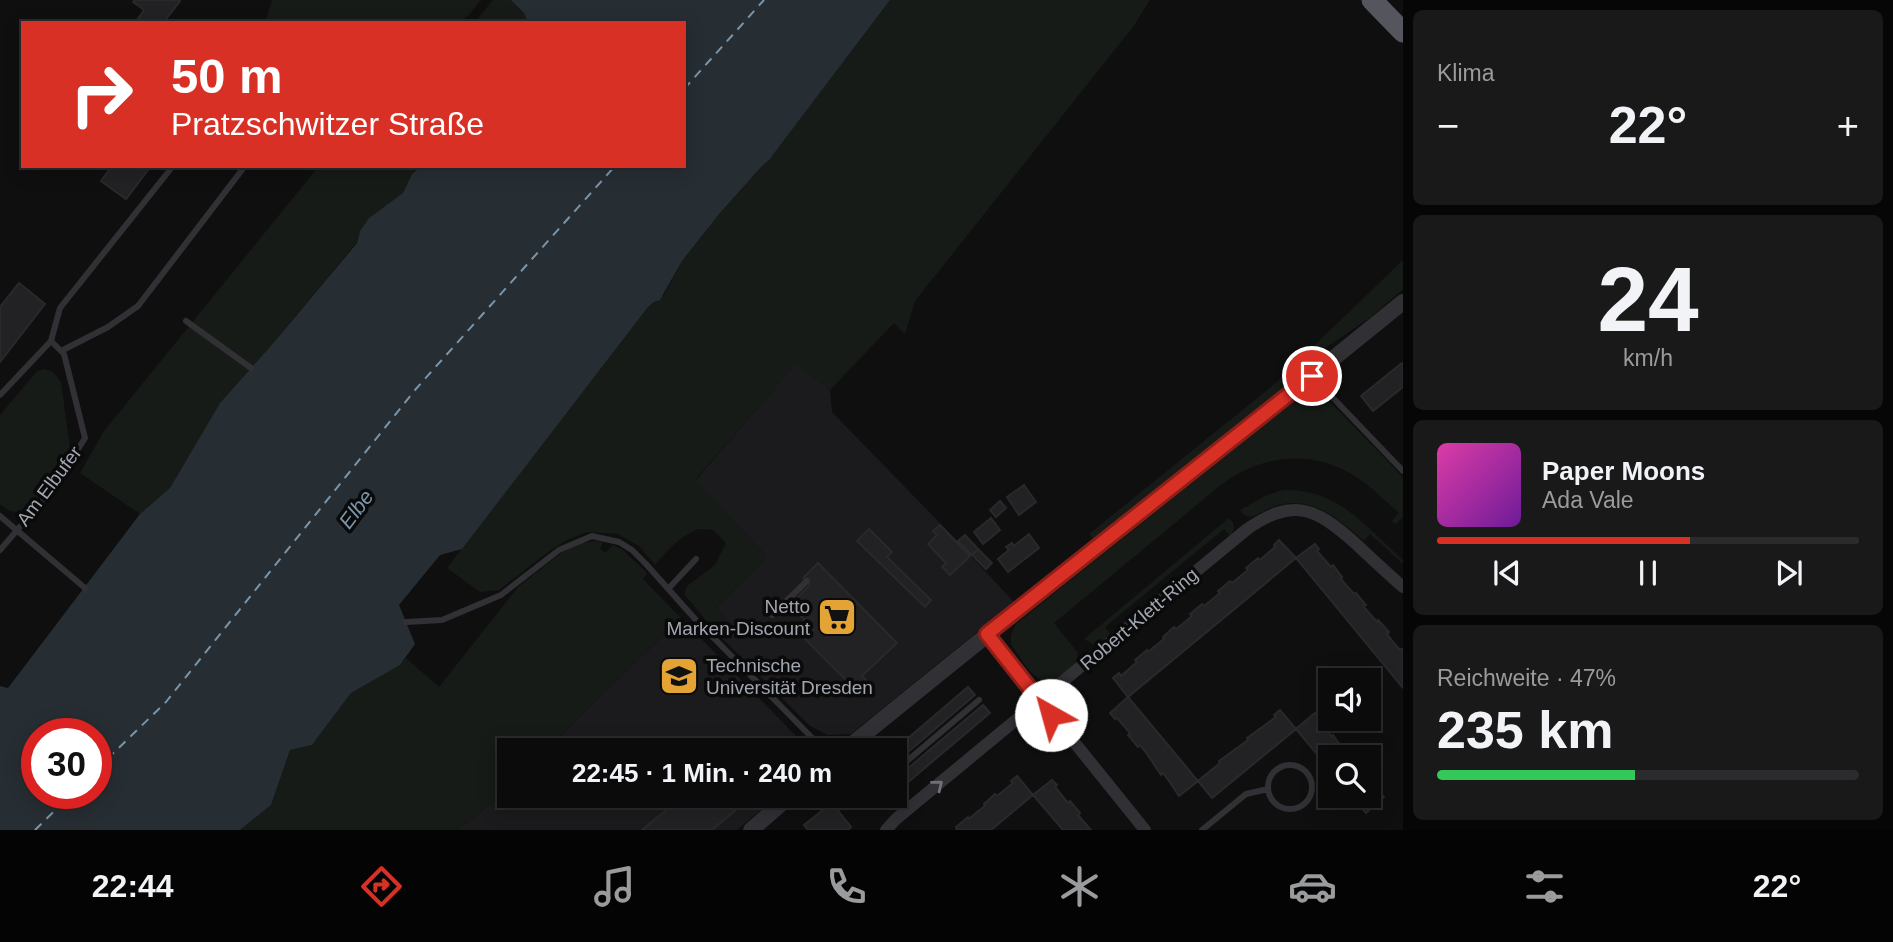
<!DOCTYPE html>
<html lang="de">
<meta charset="utf-8">
<style>
body{margin:0;font-family:Helvetica,sans-serif;background:#19191a;color:#f1f3f6;height:100vh;display:flex;flex-direction:column;font-size:26px;white-space:nowrap}
*{box-sizing:border-box;margin:0}
p{font-size:23px;color:#9a9b9d}
.icon{flex:none;width:38px;height:38px;fill:none;stroke:currentColor;stroke-width:2;stroke-linecap:round;stroke-linejoin:round}
.map{position:relative;flex:1;overflow:hidden}
.panel{display:flex;flex-direction:column;gap:10px;padding:10px;background:#060607;width:490px}
.panel>*{flex:none}
.top-card{position:absolute;left:21px;top:21px;width:665px;height:147px;border-radius:0px;box-shadow:0 4px 18px #0003,0 0 0 2px #2b2b2d;background:#d93025;color:#fff;overflow:hidden}
.tools{position:absolute;left:1318px;top:668px;display:grid;gap:14px}
.tools a{display:grid;place-items:center;width:63px;height:63px;border-radius:0px;background:#0b0b0c;box-shadow:0 4px 18px #0003,0 0 0 2px #2b2b2d;font-size:35px}
.speed{position:absolute;left:21px;top:718px;display:flex;gap:14px;font-size:35px;font-weight:700;text-align:center}
.speed>*{display:grid;place-content:center;width:91px;height:91px;border-radius:50%;background:#0b0b0c;box-shadow:0 4px 18px #0003,0 0 0 2px #2b2b2d;line-height:1}
.speed .limit{border:10px solid #d22;background:#fff;color:#111}
.pin{position:absolute;display:grid;place-items:center;width:60px;height:60px;color:#fff;margin:-30px;border:4px solid #fff;border-radius:50%;box-shadow:0 2px 7px #0007}
.me{position:absolute;width:77px;margin:-38px;rotate:322deg;stroke-linejoin:round;filter:drop-shadow(0 0 5px #0008)}
.turn{display:flex;align-items:center;gap:24px;height:147px;padding:0 35px;font-size:32px}
.turn .icon{width:91px;height:91px;stroke-width:2.5}
.turn b{display:block;font-size:49px;line-height:60px}
.big{font-size:52px;font-weight:700;line-height:1.1}
.panel .widget{flex:1;display:flex;flex-direction:column;justify-content:center;gap:10px;min-width:0;padding:0 24px;border-radius:10px;background:#19191a}
.panel .dial{align-items:center;gap:0}
.dial b{font-size:91px;line-height:1}
.song{display:flex;align-items:center;gap:21px}
.cover{width:84px;height:84px;border-radius:10px;background:linear-gradient(135deg,hsl(320 70% 55%),hsl(280 70% 35%))}
.played{height:7px;border-radius:4px;background:linear-gradient(90deg,#d93025 60%,#2b2b2d 60%)}
.keys{display:flex;justify-content:space-around;direction:ltr}
.heat{display:flex;justify-content:space-between;align-items:center;font-size:38px;direction:ltr}
.charge{height:10px;border-radius:5px;background:linear-gradient(90deg,#34c759 47%,#2b2b2d 0)}
.trip{position:absolute;left:497px;top:738px;width:410px;height:70px;border-radius:0px;background:#0b0b0c;box-shadow:0 4px 18px #0003,0 0 0 2px #2b2b2d;font-weight:700;line-height:70px;text-align:center}
.tabs{display:flex;height:112px;justify-content:space-around;align-items:center;background:#040405;color:#9a9b9d}
.tabs .icon{width:49px;height:49px}
.tabs .selected{color:#d93025}
.tabs b{font-size:32px;color:#f1f3f6}
main{display:flex;flex:1;min-height:0}
.map>svg:first-child{display:block}
.built{fill:#1b1b1d}
.green{fill:#161b17}
.water{fill:#272e33;fill-rule:evenodd}
.lines{fill:none;stroke-linecap:round;stroke-linejoin:round}
.ferry{stroke:#7a95aa;stroke-width:2;stroke-dasharray:9 7;stroke-linecap:butt}
.building{fill:#222224;stroke:#29292c;stroke-width:2}
.service{stroke:#313135;stroke-width:6}
.minor{stroke:#313135;stroke-width:12}
.tertiary{stroke:#313135;stroke-width:16}
.trunk{stroke:#55565d;stroke-width:21}
.oneway{stroke:#6f7179}
.route-casing{stroke:#8d1f18;stroke-width:18}
.route{stroke:#d93025;stroke-width:12}
.labels{text-anchor:middle;dominant-baseline:central;stroke-width:7;stroke-linejoin:round;paint-order:stroke}
.street-label{font-size:19px;fill:#a1a6b0;stroke:#0a0a0b}
.poi-label{font-size:19px;fill:#a1a6b0;stroke:#0a0a0b;text-anchor:end}
.water-label{font-size:21px;font-style:italic;fill:#7a95aa;stroke:#0a0a0b}
</style>
<main>
<div class="map">
<svg width="1403" height="830" viewBox="0 0 1403 830">
<rect width="100%" height="100%" fill="#0f0f10"/>
<path class="built" d="M796 363 830 390 832 412 938 521 1014 602 851 734 828 735 810 726 713 629 726 618 716 607 767 557 695 481Z
M681 618 797 737 807 751H547L561 735Z
M509 790V796H777L737 830H457Z"/>
<path class="green" d="M272 0H481L469 15 458 23H265Z
M493 0H511L524 13 528 23H474Z
M890 0H1150L1133 27 915 301 905 334 894 323 830 390 796 364 695 480 767 557 716 607 726 618 713 629 684 594 687 586 715 565 726 543 713 530C708 530 700 528 696 530 680 536 666 552 655 565L639 546 618 534 587 532 567 540 551 550 499 590 480 592 447 568 648 307 664 295 682 261 720 213 762 166 769 160Z
M319 166H422L412 174 403 193 369 218 360 231 357 242 276 340 220 403 170 488 140 514 80 473 104 431Z
M1403 260V289L1371 317 1328 346 1317 356 1304 373 1094 540 1089 534 1271 387Z
M45 369 53 372 61 382 70 448C66 466 38 506 20 511 12 514 6 509 0 504V415L37 371Z
M1308 393 1320 394 1328 400 1403 477V517L1395 524 1392 521 1399 513C1384 500 1370 485 1353 475 1309 448 1260 456 1221 485L1054 623 1078 653C1078 662 1074 665 1067 671 1063 674 1058 679 1053 681 1035 686 1021 658 1012 646 1009 637 1012 631 1017 623L1302 395Z
M1283 490C1338 488 1365 526 1403 560V564L1370 534 1364 541C1338 519 1312 494 1275 506 1266 509 1259 515 1250 517L1244 515 1240 510 1265 496Z
M1229 518 1233 523 1234 529 1230 536 1224 529 1105 627 1111 635 1102 643 1094 645 1084 639Z
M595 541 603 542 600 549 605 553 613 545 623 550 647 573 643 579 681 618 561 735 547 751H509V790L457 830H240L271 805 290 750 312 745 351 693 400 665 406 658 439 687 518 587 561 553 582 543Z"/>
<path class="water" d="M511 0H890L769 160 762 166 720 213 682 261 660 300 654 302 648 307 462 549 440 555 399 605 415 644 400 665 351 693 312 745 290 750 271 805 240 830H0V686L8 688 140 514 170 488 220 403 276 340 357 243 360 231 369 218 403 193 412 174 422 166H684V23H528L524 13ZM37 733H96V793H37Z"/>
<g class="lines">
<path class="ferry" d="M684 89 764 0
M96 770 166 702 415 390 615 166
M35 830 73 793"/>
</g>
<path class="building" d="M135 0H179L180 1 163 23H135L144 10 133 2Z
M112 166H151L126 199 101 181Z
M19 283 45 304 0 362V307Z
M1402 363 1403 365V387L1373 411 1361 396Z
M1024 485 1036 502 1019 515 1007 497Z
M1000 501 1006 508 996 517 990 510Z
M991 518 1000 530 983 544 974 532Z
M940 525 970 556 950 575 942 567 946 563 928 544 937 535 933 531Z
M869 529 892 552 887 557 931 600 925 607 857 541Z
M1029 534 1039 548 1008 572 998 559 1009 550 1006 547 1012 543 1014 546Z
M965 535 978 549 972 555 958 541Z
M1279 540 1296 558 1128 697 1113 678 1119 673 1121 676 1137 662 1135 660 1147 650 1148 652 1164 639 1163 637 1174 627 1176 629 1185 622 1192 616 1190 614 1202 604 1204 606 1220 593 1218 591 1230 581 1232 583 1248 570 1246 568 1258 558 1260 560 1275 547 1274 545Z
M1315 544 1319 549 1317 551 1331 567 1333 565 1342 577 1340 578 1354 594 1356 593 1366 605 1363 606 1377 622 1378 620 1389 632 1387 634 1394 643 1400 650 1402 649 1403 650V688L1296 558Z
M978 549 992 563 986 569 972 555Z
M818 563 897 643 862 676 867 681 857 691 805 639 814 630 790 605 810 585 803 578Z
M968 687 975 695 894 764 893 751Z
M1128 697 1198 781 1179 796 1169 781 1163 773 1161 775 1147 754 1140 745 1138 747 1128 735 1130 733 1117 718 1115 719 1110 713Z
M983 705 990 713 894 794V780Z
M1280 710 1296 729 1212 798 1198 781 1220 763 1219 761 1248 740 1247 738 1276 717 1274 715Z
M1315 713 1320 719 1319 721 1332 737 1333 735 1349 758H1330V770L1296 729Z
M1017 776 1033 795 991 830H956L957 829 956 827 968 817 969 819 977 812 985 806 984 804 995 794 997 796 1013 783 1011 781Z
M1052 780 1057 785 1055 787 1068 803 1070 801 1080 813 1078 815 1091 830H1063L1033 795Z
M1368 781 1378 792 1379 791 1384 797 1366 813 1352 796H1368Z
M683 796H739L744 803 712 830H642Z
M832 803 851 827 848 830H808L804 825Z"/>
<g class="lines">
<path class="service" d="M186 321 251 368
M61 351 108 327 138 306 245 166
M1313 377 1403 471
M0 395 51 341 60 308 173 166
M0 516 85 588
M0 550 55 486 85 438 64 354 51 341
M668 589 696 559
M772 615 807 581
M406 622 442 620 501 595 559 550 592 536 619 542 632 550 646 564 695 619 825 751
M1268 787a22 22 0 1 1 44 0a22 22 0 1 1-44 0Z
M894 772 979 700
M1202 830 1246 794 1268 789"/>
<path class="minor" d="M987 634 1145 830
M886 830 896 819 1246 530C1292 497 1315 507 1355 543 1371 558 1387 573 1403 587"/>
<path class="tertiary" d="M844 751C1029 599 1218 453 1403 302
M751 830 790 796"/>
<path class="trunk" d="M1372 0 1403 32"/>
</g>
<defs><path id="oneway-chevron" d="M-2-3.5L2.5 0L-2 3.5" fill="none" stroke-width="1.6" stroke-linecap="round" stroke-linejoin="round" transform="scale(1.75)"/></defs>
<use class="oneway" href="#oneway-chevron" transform="translate(938 785) rotate(-39)"/>
<g class="lines">
<g class="route-casing">
<path id="route" d="M1051 715 987 634 1312 376"/>
</g>
<use href="#route" class="route"/>
</g>
<defs>
<g id="supermarket-square" transform="scale(2.0125)"><rect x="-9" y="-9" width="18" height="18" rx="4" fill="#e3a435" stroke="#0a0a0b"/><path d="M-6-5.5h2.5l.6 2H6L4.5 2H-2.5L-4.4-4H-6ZM-1.5 3.2a1.3 1.3 0 1 0 .1 0ZM3 3.2a1.3 1.3 0 1 0 .1 0Z" fill="#111"/></g>
<g id="university-square" transform="scale(2.0125)"><rect x="-9" y="-9" width="18" height="18" rx="4" fill="#e3a435" stroke="#0a0a0b"/><path d="M0-5L7-2L0 1L-7-2ZM-4 1L0 2.5L4 1V4Q0 6-4 4Z" fill="#111"/></g>
</defs>
<g fill-rule="evenodd">
<use href="#supermarket-square" x="837" y="617"/>
<use href="#university-square" x="679" y="676"/>
</g>
<g class="labels">
<g class="street-label">
<text transform="translate(49 486) rotate(-53)">Am Elbufer</text>
<text transform="translate(1139 619) rotate(-40)">Robert-Klett-Ring</text>
</g>
<g class="poi-label">
<text x="810" y="606">Netto<tspan x="810" dy="22">Marken-Discount</tspan></text>
<text x="706" y="665" text-anchor="start">Technische<tspan x="706" dy="22">Universität Dresden</tspan></text>
</g>
<g class="water-label">
<text transform="translate(356 509) rotate(-53)">Elbe</text>
</g>
</g>
</svg>
<div class="tools">
<a><svg class="icon" aria-label="sound" viewBox="0 0 24 24"><path d="M4 9h4l5-4v14l-5-4H4zM17 9q2 3 0 6"/></svg></a>
<a><svg class="icon" aria-label="search" viewBox="0 0 24 24"><circle cx="10" cy="10" r="6"/><path d="M15 15l6 6"/></svg></a>
</div>
<div class="speed"><div class="limit">30</div></div>
<div class="pin" style="left:1312px;top:376px;background:#d93025"><svg class="icon" aria-label="arrive" viewBox="0 0 24 24"><path d="M6 21V4h12l-3 4 3 4H6"/></svg></div>
<svg class="me" style="left:1051px;top:715px" viewBox="-20 -20 40 40"><circle r="19" fill="#fff"/><path d="M0-13L10 11 0 6-10 11z" fill="#d93025"/></svg>
<div class="trip">22:45 · 1 Min. · 240 m</div>
<div class="top-card">
<div class="turn"><svg class="icon" aria-label="right" viewBox="0 0 24 24"><path d="M7 20v-9h11M14 6l5 5-5 5"/></svg><div><b>50 m</b>Pratzschwitzer Straße</div></div>
</div>
</div>
<section class="panel">
<div class="widget"><p>Klima</p>
<div class="heat"><a>−</a><b class="big">22°</b><a>+</a></div>
</div>
<div class="widget dial"><b>24</b><p>km/h</p></div>
<div class="widget">
<div class="song"><i class="cover"></i><div><b>Paper Moons</b><p>Ada Vale</p></div></div>
<div class="played"></div>
<div class="keys"><svg class="icon" aria-label="previous" viewBox="0 0 24 24"><path d="M18 5L8 12l10 7zM5 5v14"/></svg><svg class="icon" aria-label="pause" viewBox="0 0 24 24"><path d="M8 5v14M16 5v14"/></svg><svg class="icon" aria-label="next" viewBox="0 0 24 24"><path d="M6 5l10 7-10 7zM19 5v14"/></svg></div>
</div>
<div class="widget"><p>Reichweite · 47%</p><b class="big">235 km</b><div class="charge"></div></div>
</section>
</main>
<nav class="tabs">
<b>22:44</b>
<svg class="icon selected" aria-label="directions" viewBox="0 0 24 24"><path d="M12 3l9 9-9 9-9-9zM9 14v-3h6M13 9l2 2-2 2"/></svg>
<svg class="icon" aria-label="music" viewBox="0 0 24 24"><path d="M9 18V5l10-2v13"/><circle cx="6" cy="18" r="3"/><circle cx="16" cy="16" r="3"/></svg>
<svg class="icon" aria-label="phone" viewBox="0 0 24 24"><path d="M5 4h4l2 5-3 2q2 4 5 5l2-3 5 2v4C11 20 4 13 5 4z"/></svg>
<svg class="icon" aria-label="climate" viewBox="0 0 24 24"><path d="M12 3v18M4 7l16 10M4 17L20 7"/></svg>
<svg class="icon" aria-label="car" viewBox="0 0 24 24"><path d="M5 17H2v-5l4-1 3-4h7l3 4 3 1v5h-3M9 17h6M6 11h13"/><circle cx="7" cy="17" r="2"/><circle cx="17" cy="17" r="2"/></svg>
<svg class="icon" aria-label="filters" viewBox="0 0 24 24"><path d="M4 7h16M4 17h16"/><circle cx="9" cy="7" r="2"/><circle cx="15" cy="17" r="2"/></svg>
<b>22°</b>
</nav>
